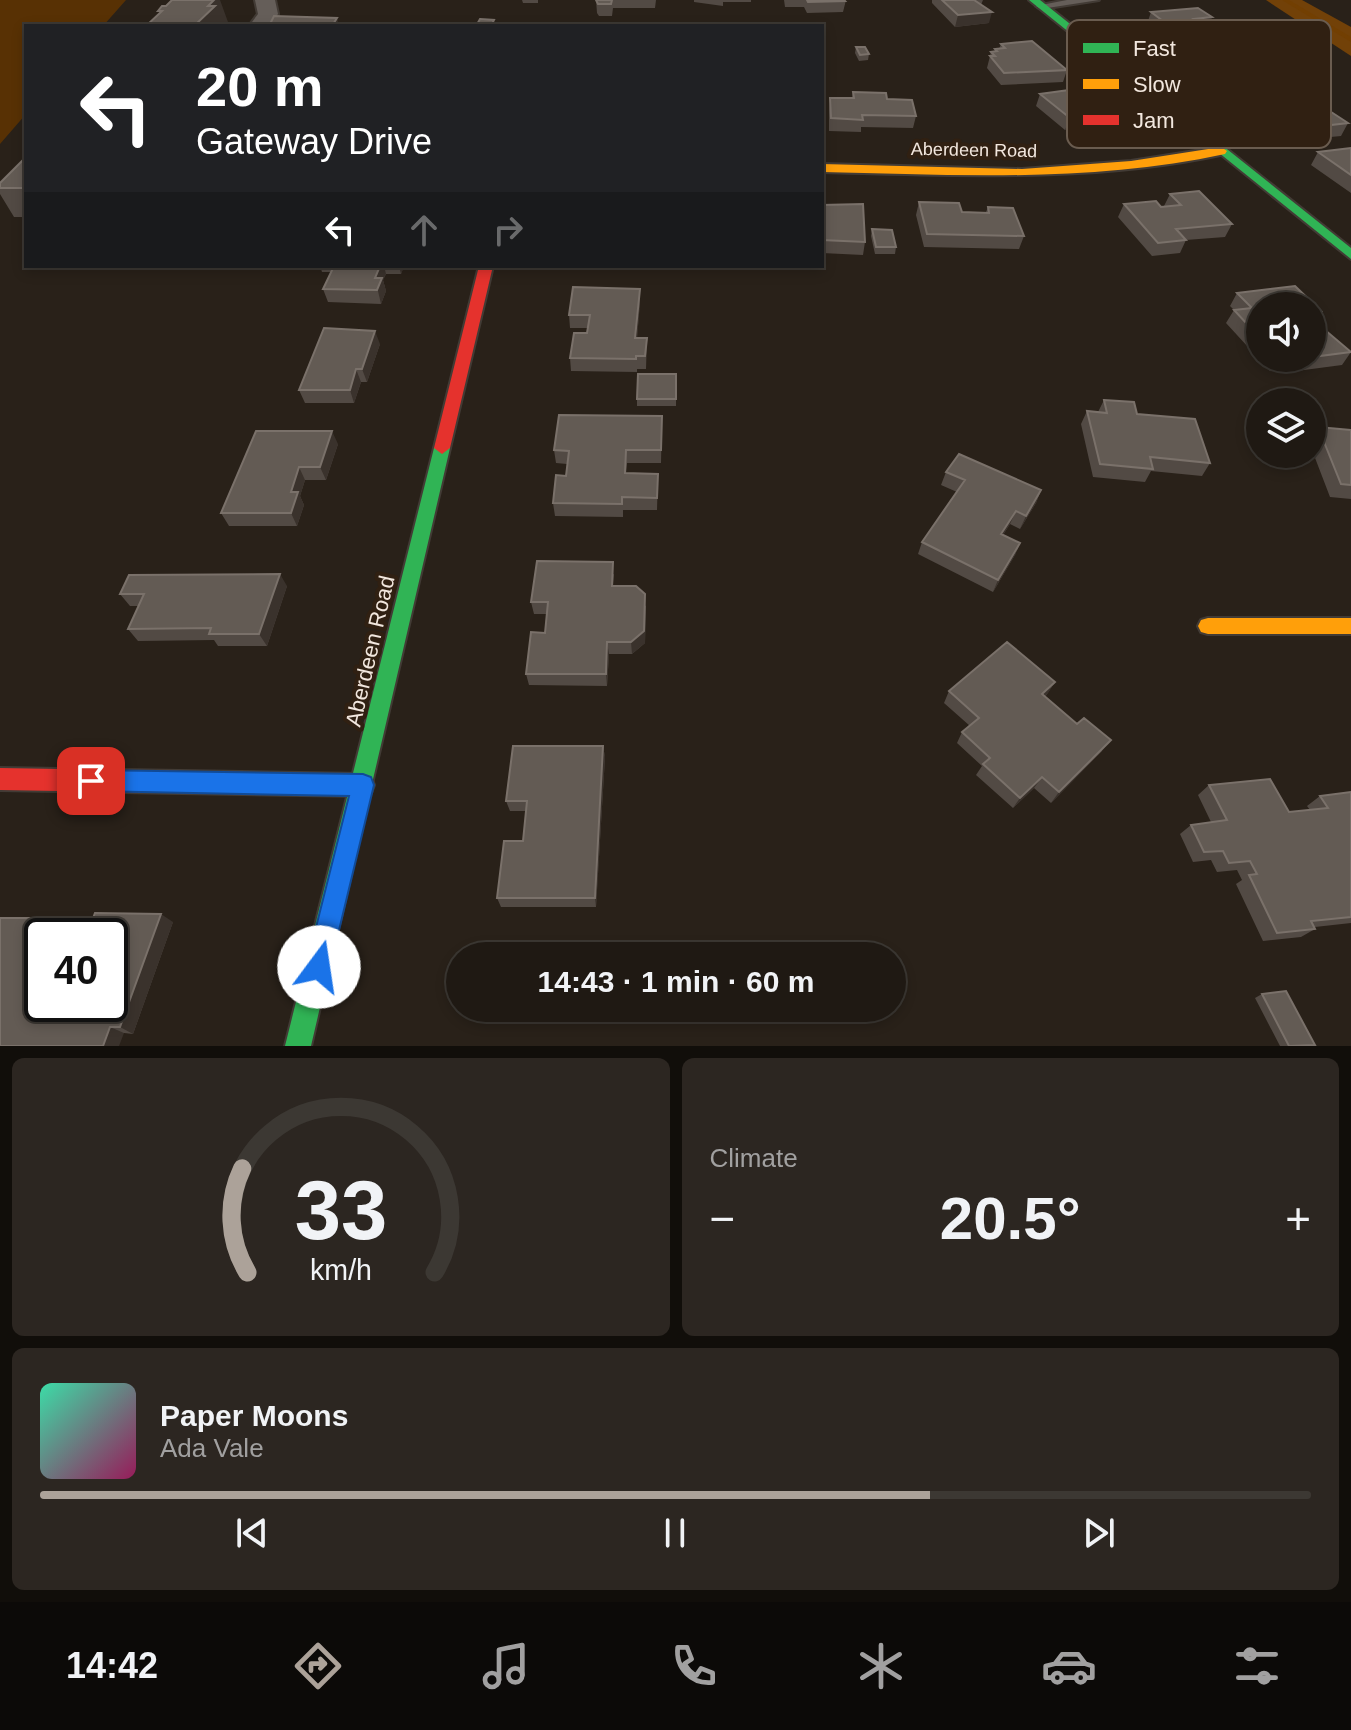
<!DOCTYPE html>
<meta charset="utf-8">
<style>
body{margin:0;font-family:Helvetica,sans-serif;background:#2c2621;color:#f1f3f6;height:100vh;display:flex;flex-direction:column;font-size:30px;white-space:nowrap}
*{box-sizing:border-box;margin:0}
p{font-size:26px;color:#a1a0a0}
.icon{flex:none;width:44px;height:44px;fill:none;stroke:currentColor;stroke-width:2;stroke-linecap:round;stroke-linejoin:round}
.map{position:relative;height:1046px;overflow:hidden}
.sheet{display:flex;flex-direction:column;gap:12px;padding:12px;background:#110e0a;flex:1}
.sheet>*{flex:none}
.guide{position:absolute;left:24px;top:24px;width:800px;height:244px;border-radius:0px;box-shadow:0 4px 12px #0003,0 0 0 2px #3c3833;background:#202124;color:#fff;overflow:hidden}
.controls{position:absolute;left:1246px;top:292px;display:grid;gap:16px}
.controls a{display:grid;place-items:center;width:80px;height:80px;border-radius:50%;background:#1f1913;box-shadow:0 4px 12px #0003,0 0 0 2px #3c3833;font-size:40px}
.speed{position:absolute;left:24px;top:918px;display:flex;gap:16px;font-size:40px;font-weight:700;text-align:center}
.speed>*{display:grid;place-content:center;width:104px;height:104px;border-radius:50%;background:#1f1913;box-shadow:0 4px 12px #0003,0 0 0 2px #3c3833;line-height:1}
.speed .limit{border:4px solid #111;border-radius:12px;background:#fff;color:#111}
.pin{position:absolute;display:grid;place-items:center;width:68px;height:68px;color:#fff;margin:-34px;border-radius:16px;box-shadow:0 4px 12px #0006}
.me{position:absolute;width:88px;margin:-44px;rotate:14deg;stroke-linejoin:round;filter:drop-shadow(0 0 6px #0008)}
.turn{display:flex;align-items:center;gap:28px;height:168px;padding:0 40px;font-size:36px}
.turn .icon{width:104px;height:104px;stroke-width:2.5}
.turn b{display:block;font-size:56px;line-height:68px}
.lanes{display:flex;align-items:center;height:76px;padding:0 40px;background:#0003;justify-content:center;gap:40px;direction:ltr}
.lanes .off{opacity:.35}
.big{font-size:60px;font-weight:600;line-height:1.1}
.sheet .tile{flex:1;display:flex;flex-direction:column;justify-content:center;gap:12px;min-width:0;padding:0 28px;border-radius:12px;background:#2c2621}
.sheet .dial{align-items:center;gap:0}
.dial svg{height:208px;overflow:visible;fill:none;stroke:#3c3833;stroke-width:7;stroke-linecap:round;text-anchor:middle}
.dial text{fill:#f1f3f6;stroke:none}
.song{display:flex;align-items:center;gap:24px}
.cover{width:96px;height:96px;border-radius:12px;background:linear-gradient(135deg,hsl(160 70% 55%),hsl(330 70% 35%))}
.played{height:8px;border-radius:4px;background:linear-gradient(90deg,#aca299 70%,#3c3833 70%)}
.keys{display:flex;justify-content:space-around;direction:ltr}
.heat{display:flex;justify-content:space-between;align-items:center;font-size:44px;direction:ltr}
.sheet .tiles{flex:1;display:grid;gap:12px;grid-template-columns:1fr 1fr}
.tile:last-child{grid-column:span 2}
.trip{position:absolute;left:446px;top:942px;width:460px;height:80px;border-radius:40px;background:#1f1913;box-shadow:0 4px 12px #0003,0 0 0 2px #3c3833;font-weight:600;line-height:80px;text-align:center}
.tabs{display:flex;height:128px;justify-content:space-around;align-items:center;background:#0c0a08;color:#a1a0a0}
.tabs .icon{width:56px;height:56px}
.tabs .active{color:#aca299}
.tabs b{font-size:36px;color:#f1f3f6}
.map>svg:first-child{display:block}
.green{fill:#583104}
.forest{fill:#724108}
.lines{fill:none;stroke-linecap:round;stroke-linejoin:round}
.stream{fill:#723f02;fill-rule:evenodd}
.lane-casing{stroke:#423b35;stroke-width:4}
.street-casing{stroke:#423b35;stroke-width:4}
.fast-casing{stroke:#423b35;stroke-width:4}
.slow-casing{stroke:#423b35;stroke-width:4}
.jam-casing{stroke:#423b35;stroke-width:4}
.lane{fill:#655e59;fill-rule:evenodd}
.street{fill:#655e59;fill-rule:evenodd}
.fast{fill:#30b455;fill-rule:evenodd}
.slow{fill:#ff9f0a;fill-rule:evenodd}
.jam{fill:#e5322d;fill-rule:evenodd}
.wall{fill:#524a44;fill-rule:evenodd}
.shaded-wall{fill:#3a322c}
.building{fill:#635b54;stroke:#7a716a;stroke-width:2}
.route{fill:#1a73e8;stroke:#114b97;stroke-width:2}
.labels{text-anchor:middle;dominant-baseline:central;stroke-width:8;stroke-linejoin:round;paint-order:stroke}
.far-street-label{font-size:18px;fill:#f2e7de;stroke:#302012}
.street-label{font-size:22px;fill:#f2e7de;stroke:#302012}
.key{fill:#302012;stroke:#6a5c4f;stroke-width:2}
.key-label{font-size:22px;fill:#f2e7de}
</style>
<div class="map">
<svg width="1351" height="1046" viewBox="0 0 1351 1046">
<rect width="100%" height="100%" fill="#292119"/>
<path class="green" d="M0 0H126L103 26H26V114L0 144Z"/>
<path class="forest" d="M1266 0H1302L1351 27V56Z"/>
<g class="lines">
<path class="stream" d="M1282 0H1289L1351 37V42Z"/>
<g class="lane-casing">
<path id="lane" d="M1067 0H1099L1041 9 1036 6Z"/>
</g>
<g class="street-casing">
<path id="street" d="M255 0H275L278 14 269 26H249L258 14Z"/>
</g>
<g class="fast-casing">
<path id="fast" d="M1029 0H1040L1351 248V259Z
M442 442 450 448 311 1046H285L434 448Z"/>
</g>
<g class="slow-casing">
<path id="slow" d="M1221 147 1227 151 1225 154C1092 183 957 175 822 172V164L1022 169 1131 161Z
M1208 618H1351V634H1208L1201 632 1198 626 1201 620Z"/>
</g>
<g class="jam-casing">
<path id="jam" d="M479 266H493L450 448 442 454 434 448Z
M0 768 363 774 371 777 374 785 371 793 363 796 0 790Z"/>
</g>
<use href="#lane" class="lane"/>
<use href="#street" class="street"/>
<use href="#fast" class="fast"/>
<use href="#slow" class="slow"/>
<use href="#jam" class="jam"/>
</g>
<path class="wall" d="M522 0H538V3H523Z
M596 0H656L655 8H613L612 16H599L597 13Z
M694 0H751V2H723V6L694 2Z
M784 0H846L843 12 807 13 804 7H785Z
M932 0H983L981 5 989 23 955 27 932 3Z
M1151 12 1212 17 1207 27 1210 29 1205 41 1175 44 1147 24Z
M1288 23 1307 28 1304 34 1293 35 1285 29Z
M1001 44 1067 70 1063 82 1001 85 987 68 991 52H994L995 49H999Z
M856 47 869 54 868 60 859 61 855 53Z
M1193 50 1238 55 1279 60 1271 80 1216 85 1209 79 1211 75H1205L1188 61Z
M853 92 887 99 916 116 913 128 861 127V132L829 131V110L830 98H852Z
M1040 94 1089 100 1113 113 1109 125 1065 130 1036 106Z
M1243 95 1348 123 1341 136 1290 141 1278 131 1279 129 1268 120 1257 122 1237 107Z
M1351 148V193L1311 165 1318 152Z
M26 157V217H14L0 194V183Z
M1170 194 1232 224 1225 237 1186 240 1180 253 1152 256 1118 217 1124 204 1164 206Z
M919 202 962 212H986L988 207 1024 236 1019 249 924 247 916 215Z
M822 205 865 242 863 255 822 253Z
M872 229 896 247 895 254H875L871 236Z
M320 266H404L401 274H386L383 280 386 291 381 304 328 302 323 289 331 272H322Z
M1295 286 1321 311 1314 321 1351 352 1342 365 1289 372 1286 368 1270 371 1226 323 1234 310 1230 306 1237 293ZM1260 306H1312V358H1260Z
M640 302 637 338H647L646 369H637V372L571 371 570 358 587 333 588 328H570L569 315Z
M380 344 367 382H361L354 403H305L299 390Z
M676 374V406H637V399Z
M1104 400 1137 414 1210 463 1202 476 1151 471 1145 482 1093 477 1081 424 1087 411 1098 412Z
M662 416 661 463H627L626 473 658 474 657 510H623V517L555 516 553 503 566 476 567 464 556 463 554 450Z
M1318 427 1351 430V499L1330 497 1312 450V435Z
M338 444 326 480H305L300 496 304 505 297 526H229L221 513Z
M946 472 1041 490 1036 503 1020 529 1010 524 1003 535 1020 543 1015 555 993 592 918 554 922 542 957 492 941 485Z
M614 574 613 586 646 606 645 643 632 654H609L607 686 529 685 526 674 545 633 547 614H534L531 602Z
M287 586 267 646H218L214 640 138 641 128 629 139 606H130L120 594Z
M1055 682 1045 697 1102 751 1051 803 1034 788 1013 808 976 775 982 766 957 743 962 732 970 726 944 703 949 691Z
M603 746 605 757 596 907H501L497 898 523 841 526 811H510L506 801Z
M1209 785 1289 812 1310 810 1307 806 1320 796 1351 792V923L1315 927V929L1301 937 1263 941 1236 884 1242 880 1237 870 1217 872 1211 860 1193 862 1180 834 1191 825 1211 822 1198 795Z
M47 918 61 927 42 936V1004L173 922 133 1034 124 1033 0 1046Z
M1262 994 1315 1045 1311 1046H1280L1255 998Z"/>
<path class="shaded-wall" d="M214 0H220L228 22 224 26H194L208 6Z
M992 12 989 23 955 27 958 15Z
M1212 17 1207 28 1194 19Z
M337 18 339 26H332Z
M1210 29 1205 41 1175 44 1179 33Z
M1274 108 1268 120 1257 122 1263 110Z
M1113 113 1109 125 1065 130 1070 118Z
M380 266H384L386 274 383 280 386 291 381 304 375 278Z
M399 266H404L401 274Z
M640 289V302L636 351 635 338Z
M375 331 380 344 367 382 362 369Z
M1279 358H1292L1286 368 1270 371Z
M356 369 361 382 354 403 350 390Z
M332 431 338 444 326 480 320 467Z
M299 467 305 480 300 496 304 505 297 526 291 513V492Z
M1041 490 1036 503 1020 529 1026 516Z
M1016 511 1010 524 996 546 1001 534Z
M1020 543 1015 555 993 592 998 580Z
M280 574 287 586 267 646 259 634Z
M645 594V643L632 654 631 642Z
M607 642 609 654 607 686 606 674Z
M1055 682 1048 693 1035 706 1042 694Z
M1111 740 1102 751 1051 803 1059 792Z
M603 746 605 757 596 907 595 898Z
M1042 777 1034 788 1013 808 1020 798Z
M161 914 173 922 133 1034 120 1027Z
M47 918 61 927 57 936H39Z
M110 1027 124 1033 119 1046H103Z"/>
<path class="building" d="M172 0H214L208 6H215L194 26H146L162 11H158L162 6H166Z
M596 0H612L611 4H598Z
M807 0H844L845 1 808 2Z
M942 0H974L992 12 958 15Z
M1198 8 1212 17 1194 19 1210 29 1179 33 1151 12Z
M274 16 337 18 332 26H269Z
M480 19 494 20 491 26H476Z
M1032 41 1067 70 1004 73 990 56H995L991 52 997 51 995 49 1005 48 1001 44Z
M856 47H865L869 54 860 55Z
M1076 89 1089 100 1098 99 1113 113 1070 118 1040 94Z
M1296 89 1348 123 1297 129 1284 119H1288L1274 108 1263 110 1243 95Z
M853 92 886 93 887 99 912 100 916 116 862 115 863 120 831 118 830 98H854Z
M1351 148V175L1318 152Z
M26 157V188H0V183Z
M1199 191 1232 224 1176 229 1186 240 1158 243 1124 204 1156 201 1161 207 1181 205 1170 194Z
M919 202 959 203 962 212 989 213 988 207 1013 208 1024 236 927 234Z
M863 204 865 242 822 240V205Z
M872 229 892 230 896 247H876Z
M334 266H380L375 278H382L377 290 323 289Z
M1295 286 1321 311 1312 312V306H1260V338L1234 310 1252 308 1237 293Z
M573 287 640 289 635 338H647L645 356H636V359L570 358 574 333H587L590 315H569Z
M1312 319 1351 352 1312 357Z
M324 328 375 331 362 369H356L350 390H299Z
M638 374H676V399H637Z
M1104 400 1134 402 1137 414 1195 419 1210 463 1150 457 1153 469 1100 464 1087 411 1107 413Z
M559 415 662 416 661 450H626L625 473 658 474 657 498 622 497V504L553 503 556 475 566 476 569 451 554 450Z
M1318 427 1351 430V485L1341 484Z
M256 431H332L320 467H299L291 492H298L291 513H221Z
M959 454 1041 490 1026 516 1016 511 1001 534 1020 543 998 580 922 542 965 480 946 472Z
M537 561 613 562 612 586H636L645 594 644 631 631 642H607L606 674H526L531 632 545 633 548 602H531Z
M280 574 259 634H209L211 628 128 629 144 594H120L129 575Z
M1007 642 1055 682 1042 694 1077 724 1084 718 1111 740 1059 792 1042 777 1020 798 983 764 990 758 962 732 979 718 949 691Z
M513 746H603L595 898H497L504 841H523L527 801H506Z
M1270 779 1289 812 1328 808 1320 796 1351 792V917L1311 921 1315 929 1277 933 1249 875 1257 874 1250 861 1229 863 1223 851 1204 852 1191 825 1227 820 1209 785Z
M95 913 161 914 120 1027H110L103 1046H0V918H47L39 936H42V1004H110V936H86Z
M1286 991 1315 1045 1289 1046 1262 994Z"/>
<path class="route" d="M91 770 363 774 371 777 374 785 328 976 319 979 310 976 306 967 349 796 91 791 83 788 79 781 83 773Z"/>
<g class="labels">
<g class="far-street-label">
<text transform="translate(974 150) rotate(1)">Aberdeen Road</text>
</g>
<g class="street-label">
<text transform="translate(370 651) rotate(-77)">Aberdeen Road</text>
</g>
</g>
<rect x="1067" y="20" width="264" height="128" rx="12" class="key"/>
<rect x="1083" y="43" width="36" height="10" fill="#30b455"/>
<rect x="1083" y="79" width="36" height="10" fill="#ff9f0a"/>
<rect x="1083" y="115" width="36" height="10" fill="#e5322d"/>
<g class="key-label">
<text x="1133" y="56">Fast</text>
<text x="1133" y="92">Slow</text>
<text x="1133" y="128">Jam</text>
</g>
</svg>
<div class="controls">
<a><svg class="icon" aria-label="sound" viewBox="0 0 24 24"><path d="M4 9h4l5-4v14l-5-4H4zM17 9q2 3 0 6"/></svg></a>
<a><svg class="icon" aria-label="layers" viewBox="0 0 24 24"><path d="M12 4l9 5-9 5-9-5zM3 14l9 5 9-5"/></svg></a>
</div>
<div class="speed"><div class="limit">40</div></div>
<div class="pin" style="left:91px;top:781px;background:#d93025"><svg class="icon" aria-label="arrive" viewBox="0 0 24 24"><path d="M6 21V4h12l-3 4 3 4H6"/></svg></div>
<svg class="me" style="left:319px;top:967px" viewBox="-20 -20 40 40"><circle r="19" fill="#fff"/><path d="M0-13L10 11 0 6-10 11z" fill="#1a73e8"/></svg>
<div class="trip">14:43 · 1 min · 60 m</div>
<div class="guide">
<div class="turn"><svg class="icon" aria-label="left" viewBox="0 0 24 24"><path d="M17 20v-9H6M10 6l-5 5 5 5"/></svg><div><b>20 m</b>Gateway Drive</div></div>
<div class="lanes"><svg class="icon" aria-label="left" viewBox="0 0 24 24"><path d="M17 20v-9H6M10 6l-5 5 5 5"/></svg><svg class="icon off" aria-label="ahead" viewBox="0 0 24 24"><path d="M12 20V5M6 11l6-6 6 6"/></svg><svg class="icon off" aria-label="right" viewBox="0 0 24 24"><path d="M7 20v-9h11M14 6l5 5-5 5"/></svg></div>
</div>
</div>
<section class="sheet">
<div class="tiles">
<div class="tile dial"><svg viewBox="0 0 100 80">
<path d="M14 69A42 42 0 1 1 86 69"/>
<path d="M14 69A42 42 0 0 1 12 29" stroke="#aca299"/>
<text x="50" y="56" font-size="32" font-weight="700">33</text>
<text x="50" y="72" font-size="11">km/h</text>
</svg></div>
<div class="tile"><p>Climate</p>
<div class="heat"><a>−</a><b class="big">20.5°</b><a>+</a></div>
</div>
<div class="tile">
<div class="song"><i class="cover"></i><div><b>Paper Moons</b><p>Ada Vale</p></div></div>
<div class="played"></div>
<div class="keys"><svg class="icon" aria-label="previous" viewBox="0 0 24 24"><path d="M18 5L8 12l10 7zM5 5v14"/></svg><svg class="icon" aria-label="pause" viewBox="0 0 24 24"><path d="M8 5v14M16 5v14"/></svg><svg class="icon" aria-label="next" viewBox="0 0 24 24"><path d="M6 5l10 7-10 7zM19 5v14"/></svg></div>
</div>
</div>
</section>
<nav class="tabs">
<b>14:42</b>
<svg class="icon active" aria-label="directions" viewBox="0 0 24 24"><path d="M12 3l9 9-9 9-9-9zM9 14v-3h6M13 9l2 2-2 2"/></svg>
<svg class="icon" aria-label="music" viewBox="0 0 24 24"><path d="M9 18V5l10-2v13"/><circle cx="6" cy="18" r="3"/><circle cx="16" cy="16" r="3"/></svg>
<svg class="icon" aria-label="phone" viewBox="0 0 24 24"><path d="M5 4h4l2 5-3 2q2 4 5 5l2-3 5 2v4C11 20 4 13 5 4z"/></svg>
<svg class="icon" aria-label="climate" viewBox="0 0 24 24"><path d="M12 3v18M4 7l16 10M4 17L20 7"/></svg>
<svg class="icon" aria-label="car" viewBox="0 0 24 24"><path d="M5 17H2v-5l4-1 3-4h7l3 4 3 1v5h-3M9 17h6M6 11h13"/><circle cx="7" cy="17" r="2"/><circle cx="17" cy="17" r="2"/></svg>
<svg class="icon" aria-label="filters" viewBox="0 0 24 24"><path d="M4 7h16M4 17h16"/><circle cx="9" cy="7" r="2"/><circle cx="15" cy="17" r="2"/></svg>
</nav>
